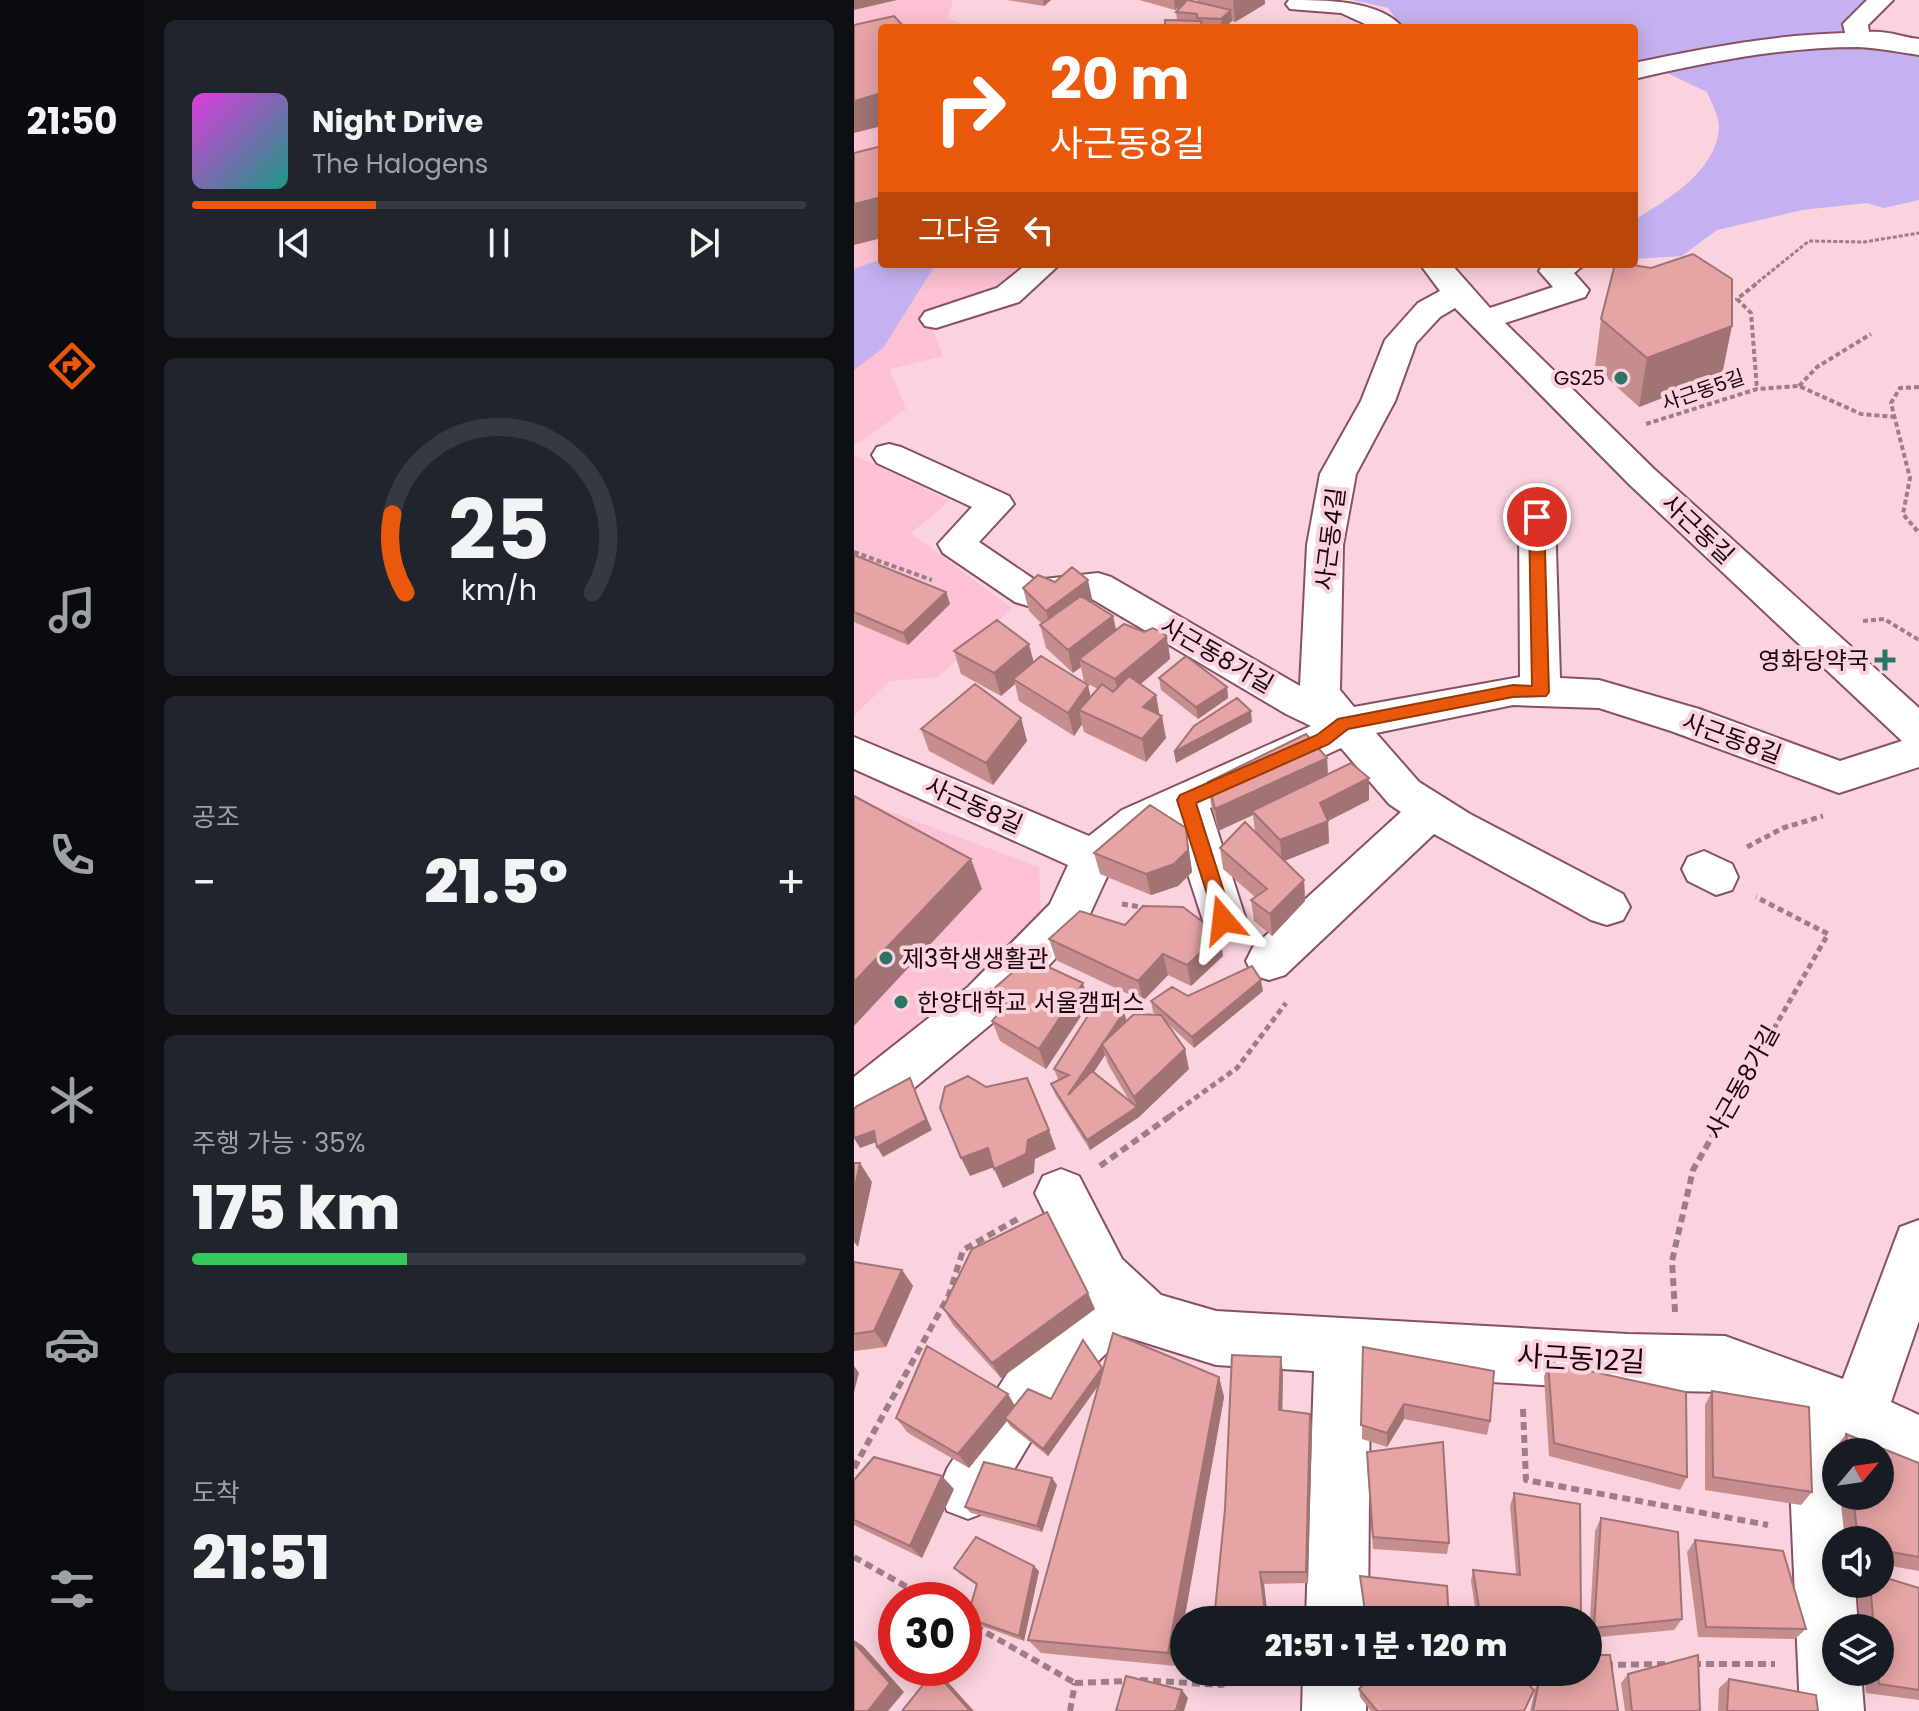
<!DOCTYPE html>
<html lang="ko">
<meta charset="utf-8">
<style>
body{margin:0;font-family:Poppins,"Noto Sans KR",sans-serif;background:#20242c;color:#f1f3f6;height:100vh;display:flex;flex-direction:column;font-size:30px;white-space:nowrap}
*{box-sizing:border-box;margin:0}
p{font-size:26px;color:#9ea1a6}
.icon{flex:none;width:44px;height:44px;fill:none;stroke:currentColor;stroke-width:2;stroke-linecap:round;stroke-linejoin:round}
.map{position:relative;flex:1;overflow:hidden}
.drawer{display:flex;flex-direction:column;gap:20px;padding:20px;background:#0d0f14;width:710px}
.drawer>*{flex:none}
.top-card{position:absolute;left:24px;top:24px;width:760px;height:244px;border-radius:8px;box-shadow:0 4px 20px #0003;background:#ea580c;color:#fff;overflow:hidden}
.needle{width:52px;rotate:61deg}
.tools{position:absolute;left:968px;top:1438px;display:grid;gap:16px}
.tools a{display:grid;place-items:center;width:72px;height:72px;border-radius:50%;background:#171b24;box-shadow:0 4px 20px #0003;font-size:40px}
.speed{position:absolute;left:24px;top:1582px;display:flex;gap:16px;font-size:40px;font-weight:700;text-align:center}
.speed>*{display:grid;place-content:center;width:104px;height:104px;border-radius:50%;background:#171b24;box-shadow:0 4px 20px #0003;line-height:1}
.speed .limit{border:12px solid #d22;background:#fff;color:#111}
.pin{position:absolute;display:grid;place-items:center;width:68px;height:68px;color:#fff;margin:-34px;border:4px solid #fff;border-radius:50%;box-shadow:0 2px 8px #0007}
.me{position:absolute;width:88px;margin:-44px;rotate:343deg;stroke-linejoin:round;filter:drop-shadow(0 0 6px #0008)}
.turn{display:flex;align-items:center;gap:28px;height:168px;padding:0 40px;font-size:36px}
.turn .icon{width:104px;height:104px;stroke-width:2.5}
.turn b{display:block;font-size:56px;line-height:68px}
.then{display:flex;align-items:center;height:76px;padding:0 40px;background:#0003;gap:16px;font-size:30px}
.big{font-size:60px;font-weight:800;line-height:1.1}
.drawer .tile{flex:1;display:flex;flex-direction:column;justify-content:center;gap:12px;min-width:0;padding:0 28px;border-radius:12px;background:#20242c}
.drawer .dial{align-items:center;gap:0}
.dial svg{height:208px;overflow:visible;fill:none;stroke:#363941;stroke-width:7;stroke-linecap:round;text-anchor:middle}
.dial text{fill:#f1f3f6;stroke:none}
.song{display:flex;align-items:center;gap:24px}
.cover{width:96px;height:96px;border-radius:12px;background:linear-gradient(135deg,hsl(300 70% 55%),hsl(170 70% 35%))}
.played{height:8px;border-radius:4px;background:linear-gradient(90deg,#ea580c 30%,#363941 30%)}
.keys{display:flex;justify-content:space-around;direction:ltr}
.heat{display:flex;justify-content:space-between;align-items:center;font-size:44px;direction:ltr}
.charge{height:12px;border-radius:6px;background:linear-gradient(90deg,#34c759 35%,#363941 0)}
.trip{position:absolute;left:316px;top:1606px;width:432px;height:80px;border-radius:40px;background:#171b24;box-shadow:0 4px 20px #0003;font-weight:800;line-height:80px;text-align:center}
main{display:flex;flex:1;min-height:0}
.menu{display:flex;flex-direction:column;width:144px;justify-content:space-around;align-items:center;background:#090b0e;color:#9ea1a6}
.menu .icon{width:56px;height:56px}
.menu .on{color:#ea580c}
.menu b{font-size:36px;color:#f1f3f6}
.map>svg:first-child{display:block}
.built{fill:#fcc1d2}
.green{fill:#c5b1ef}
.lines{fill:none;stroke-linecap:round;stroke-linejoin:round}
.minor-casing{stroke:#885062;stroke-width:4}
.path-far3{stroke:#9d7d86;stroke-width:3;stroke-dasharray:4 2;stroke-linecap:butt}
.path-far2{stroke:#9d7d86;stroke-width:4;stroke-dasharray:5 3;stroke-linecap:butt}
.path-far1{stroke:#9d7d86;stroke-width:5;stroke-dasharray:6 4;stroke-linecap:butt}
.path{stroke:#9d7d86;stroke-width:6;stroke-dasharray:8 5;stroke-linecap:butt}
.minor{fill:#fff;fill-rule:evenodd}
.wall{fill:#c68d8d;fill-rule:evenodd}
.shaded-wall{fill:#a17373}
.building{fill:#e6a4a4;stroke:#a17373;stroke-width:2}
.route{fill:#ea580c;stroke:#983908;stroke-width:2}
.poi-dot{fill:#2e7367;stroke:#fbd3de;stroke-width:3}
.labels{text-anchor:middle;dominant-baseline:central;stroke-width:8;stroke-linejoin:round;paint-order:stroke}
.far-poi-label{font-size:20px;fill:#1a050c;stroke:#fbd3de;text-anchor:end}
.far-street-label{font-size:20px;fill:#1a050c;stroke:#fbd3de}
.street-label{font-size:24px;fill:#1a050c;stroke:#fbd3de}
.poi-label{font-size:24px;fill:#1a050c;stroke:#fbd3de;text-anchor:start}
.near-street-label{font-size:28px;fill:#1a050c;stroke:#fbd3de}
</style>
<main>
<nav class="menu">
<b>21:50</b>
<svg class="icon on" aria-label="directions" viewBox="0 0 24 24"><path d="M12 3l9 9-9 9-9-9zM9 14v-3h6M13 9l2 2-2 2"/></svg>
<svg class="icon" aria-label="music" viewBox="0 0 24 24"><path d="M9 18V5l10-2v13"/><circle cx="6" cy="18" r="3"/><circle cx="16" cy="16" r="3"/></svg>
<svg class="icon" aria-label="phone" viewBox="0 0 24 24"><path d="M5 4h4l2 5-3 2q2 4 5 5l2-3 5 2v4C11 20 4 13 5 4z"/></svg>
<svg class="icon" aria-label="climate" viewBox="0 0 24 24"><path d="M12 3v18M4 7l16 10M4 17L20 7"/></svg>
<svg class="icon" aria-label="car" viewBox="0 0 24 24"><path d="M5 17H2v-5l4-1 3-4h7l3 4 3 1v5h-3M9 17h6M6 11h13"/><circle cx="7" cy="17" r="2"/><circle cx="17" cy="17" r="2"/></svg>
<svg class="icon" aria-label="filters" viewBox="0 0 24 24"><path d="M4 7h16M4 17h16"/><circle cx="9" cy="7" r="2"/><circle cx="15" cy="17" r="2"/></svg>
</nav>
<section class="drawer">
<div class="tile">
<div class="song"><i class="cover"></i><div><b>Night Drive</b><p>The Halogens</p></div></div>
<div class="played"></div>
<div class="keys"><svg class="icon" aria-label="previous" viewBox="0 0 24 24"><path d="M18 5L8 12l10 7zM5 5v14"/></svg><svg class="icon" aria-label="pause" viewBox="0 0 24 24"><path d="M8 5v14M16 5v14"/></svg><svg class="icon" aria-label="next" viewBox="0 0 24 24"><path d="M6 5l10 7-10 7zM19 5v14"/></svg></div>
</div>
<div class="tile dial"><svg viewBox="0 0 100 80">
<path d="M14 69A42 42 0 1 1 86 69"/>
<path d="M14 69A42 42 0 0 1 9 39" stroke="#ea580c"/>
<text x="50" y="56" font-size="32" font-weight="700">25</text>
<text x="50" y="72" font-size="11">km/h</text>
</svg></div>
<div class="tile"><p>공조</p>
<div class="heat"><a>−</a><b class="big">21.5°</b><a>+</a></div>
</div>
<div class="tile"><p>주행 가능 · 35%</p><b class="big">175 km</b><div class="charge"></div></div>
<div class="tile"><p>도착</p><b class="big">21:51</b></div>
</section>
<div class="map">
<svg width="1065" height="1711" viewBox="0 0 1065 1711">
<rect width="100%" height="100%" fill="#fbd3de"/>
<path class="built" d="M0 0H99L94 18 118 28H28V264H176L161 281 72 314 89 356 36 369 52 409 0 446Z
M0 455 96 501 57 533 158 608 84 677 36 681 0 716Z
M0 798 185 867 187 915 0 1090Z"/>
<path class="green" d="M499 0H1014L987 23 996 45 1065 55V200L1030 208 1013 203 948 210 863 230 828 256 780 259V220C813 200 861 172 865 129 866 118 857 102 853 92L813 73 780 79V28H549L534 8Z
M28 259V264H82L29 348 0 370V269Z"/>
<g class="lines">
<g class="minor-casing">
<path id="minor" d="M435 0C470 0 526 0 549 28H520L487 13 436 9 432 4Z
M1013 0H1039L1014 25 1015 32C1033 30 1047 37 1065 39V55C1045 52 1025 48 1004 47 929 47 853 62 780 79V63C850 48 919 35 991 33L989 24Z
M173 264H206L165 302 82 328 71 326 66 319 71 312 143 288Z
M566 264H597L636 308 699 287 685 271 689 265 731 264 720 273 735 290 731 297 651 323 800 469 1065 708V767L985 793 817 731 745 708 659 705 522 733 565 782 616 814 769 894 776 907 769 920 753 925 737 920 580 834 431 975 415 980 399 975 392 961 399 947 547 812 535 804 487 748 356 808 392 920 385 933 369 939 353 933 318 825 298 834 257 868 229 929 148 1015 18 1123 0 1129V1077L114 987 196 904 214 865 0 769V737L235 836 268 810 457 726 432 714 238 599 174 606 161 602 89 553 84 544 118 507 23 463 18 455 23 447 35 444 47 447 155 496 160 504 125 542 181 580 244 573 257 577 446 686 453 545 466 474 507 401 531 340 564 303 586 291ZM601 308 776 485 1048 741 986 761 845 709 745 680 706 678 701 517 696 509 683 505 670 509 665 517 666 677 500 707 486 690 489 545 502 474 541 401 562 343 586 317Z
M850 851 878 864 884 877 878 890 862 895 834 881 828 869 834 857Z
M207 1169 225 1176 268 1259 307 1295 362 1311 773 1334 871 1336 989 1379 1046 1227 1065 1220V1321L1037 1402 1065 1415V1474L1026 1456V1452H1017L991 1441 992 1452H982V1496H995L998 1540H982V1584H1001L1004 1628H982V1672H1007L1010 1711H946L933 1414 871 1392 773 1390 516 1375 514 1620H452L460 1371 362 1365 270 1336 198 1406 135 1511 114 1519 93 1511 85 1490 93 1469 158 1366 232 1298 181 1193 189 1176Z
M449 1672H513L512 1711H448Z"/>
</g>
<path class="path-far3" d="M899 286 955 241 1010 242 1065 233"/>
<path class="path-far2" d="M902 284 883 299 897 313 903 389
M945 386 963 367 1017 334
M1065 387 1046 388 1037 403 1056 478 1049 514 1065 533
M792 424 903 389 945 386 1007 414 1041 417
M0 552 78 580
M1009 621 1030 619 1065 640"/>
<path class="path-far1" d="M893 847 929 828 969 816
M268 904 293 908
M316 1116 383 1068 432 1003
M870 1116 974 934 902 897"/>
<path class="path" d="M246 1166 319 1114
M821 1312 818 1261 839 1170 871 1114
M669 1409 672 1480 914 1525
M0 1468 95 1295 109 1250 167 1217
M0 1557 76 1600
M110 1620 221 1683
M839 1664H921
M751 1665 813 1664
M403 1672 422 1685
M286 1680 368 1685 383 1672
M221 1683 276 1681
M216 1711 221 1683"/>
<use href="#minor" class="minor"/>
</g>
<path class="wall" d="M153 0H197L190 6Z
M285 0H337L343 2V0H411V4L381 22 378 21 370 28H311L323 20 322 12 328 5 321 10Z
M747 319 868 375 785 407 741 367Z
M0 555 92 592 96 604 54 645 0 622Z
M169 588 239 603 259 616 262 630 290 632 313 636 316 659 287 684 302 695 305 715 312 738 292 762 230 732 228 724 220 736 165 701 161 684 147 696 107 674 100 651 180 662 237 697 244 689 230 682 227 667 219 673 192 648 186 625 188 624 175 611Z
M305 678 373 687 374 698 344 719 307 690Z
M167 718 173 741 139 785 75 751 67 729Z
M473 758 474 774 515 778V800L474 821 475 843 430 861 450 880 451 901 418 936 400 921 397 900 401 897 369 869 366 848 401 831 399 815 364 831 357 804 354 782Z
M332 828 338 872 324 886 297 895 246 874 240 853Z
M195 939 369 956 337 986 314 975 289 1001 202 960Z
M409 991 340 1048 314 1024 335 1069 285 1117 236 1150 201 1094 197 1084 206 1080 204 1079 200 1069 273 1021 303 1015 299 1012 297 1001 334 996ZM251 1055 254 1064 276 1102 240 1072Z
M136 992 235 1004 192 1069 146 1041 138 1021 145 1013Z
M0 1262 48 1270 59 1286 32 1347 0 1351Z
M89 1308 241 1309 147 1378 99 1325Z
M509 1347 636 1421 633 1435 550 1419 533 1447 508 1439Z
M694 1362 833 1477 826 1490 695 1456 690 1377Z
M249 1370 365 1377 370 1397 322 1666 187 1653 174 1640 244 1386 194 1456 156 1426 153 1421 115 1468 54 1433 42 1418 161 1406 197 1399Z
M429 1372 428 1411 456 1414 458 1428 454 1583 410 1584 414 1620H360Z
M858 1391 958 1492 947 1505 851 1490V1405Z
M992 1434 1065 1463V1571L1026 1564V1540H991L986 1496H1026V1452H982V1455L981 1448Z
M513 1465 595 1543 593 1554 519 1549Z
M0 1480 100 1489 68 1558 0 1525Z
M203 1485 188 1532 117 1513 111 1507Z
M660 1493 727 1620H623L617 1581 619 1570 662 1574 656 1506Z
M747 1518 828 1619 820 1630 735 1638 741 1531Z
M841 1540 952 1629 941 1639 844 1637 833 1552Z
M100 1568 185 1571 170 1641 119 1623 113 1618 122 1585 106 1574Z
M1003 1584H1026L1065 1588V1700L1012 1693 1010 1672H1026V1628H1006Z
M685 1672H734L764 1711H676Z
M774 1674 846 1711H771L767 1683Z
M875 1679 964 1711H864L865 1688Z
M505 1689 670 1711H517L506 1697Z"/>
<path class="shaded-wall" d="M0 0H43L0 10Z
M189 0H197L190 6Z
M320 0H337L321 10Z
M381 0H411V4L381 22 379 1Z
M377 10 378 21 370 28H368L367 19Z
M28 93V126L0 133V101Z
M28 197V238L0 245V204Z
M878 326 868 375 785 407 793 358Z
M234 580 239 603 198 634 192 611Z
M92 592 96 604 54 645 49 633Z
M259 616 264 639 225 659 227 667 219 673 214 650Z
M313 636 316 659 266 701 261 679Z
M175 644 181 667 159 679 161 684 147 696 140 673Z
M234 685 239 707 225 710 228 724 220 736 214 713Z
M373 687 374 698 344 719 342 707Z
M302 695 306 717 289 707Z
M397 711 398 722 322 763 320 752Z
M308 716 312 738 292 762 288 739Z
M167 718 173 741 139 785 132 763Z
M473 758 474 780 398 811 399 815 364 831 361 809Z
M515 778V800L474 821 475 843 428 862 426 840 466 803Z
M332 828 338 872 324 886 297 895 292 874Z
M117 859 128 889 0 1026V982Z
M450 880 451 901 418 936 416 914Z
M366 935 369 956 337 986 333 965Z
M309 954 314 975 289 1001 284 981Z
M407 980 409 991 340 1048 338 1037Z
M229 983 235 1004 192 1069 185 1049Z
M270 1012 273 1022 248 1045Z
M248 1045 251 1055 218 1105 214 1095Z
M331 1049 335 1069 285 1117 236 1150 233 1140 283 1107 280 1097Z
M56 1078 78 1130 29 1157 23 1147Z
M195 1130 202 1149 181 1159 180 1173 149 1188 140 1169 174 1140Z
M20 1131 25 1141 6 1148 0 1138Z
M134 1148 143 1166 116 1176 107 1158Z
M6 1163 18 1182 4 1247 0 1242V1191Z
M48 1270 59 1286 32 1347 20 1331Z
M234 1293 241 1309 147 1378 138 1363Z
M427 1357 429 1372 428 1425 425 1410Z
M0 1366 5 1373 0 1392Z
M248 1368 251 1376 194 1456 189 1449Z
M365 1377 370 1397 322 1666 314 1653Z
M154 1394 163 1409 151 1418 153 1421 115 1468 104 1454Z
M550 1404V1419L533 1447V1433Z
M456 1414 458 1428 454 1583 452 1572Z
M88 1476 100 1489 68 1558 56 1546Z
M198 1478 203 1485 188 1532 183 1526Z
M180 1566 185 1571 170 1641 165 1636Z
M406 1572 410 1584 414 1620H412Z
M0 1640 9 1646 50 1692 34 1711H14Z
M80 1671 92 1680 120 1711H116Z
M328 1690 334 1698 330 1711H323Z"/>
<path class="building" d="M333 0H334L377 10 367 19 343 18V14L322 12Z
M40 16 51 28H28V93L0 101V25Z
M311 20 347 21 348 28H311Z
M28 146V197L0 204V153Z
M839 254 878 279V326L793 358 747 319 761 264H773L797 268Z
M0 555 92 592 49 633 0 612Z
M218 567 234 580 192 611 169 588 184 575 201 582Z
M227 596 259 616 214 650 186 625Z
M143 620 175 644 140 673 100 651Z
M270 624 290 632 299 628 313 636 261 679 225 659Z
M187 656 234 685 214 713 159 679Z
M332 656 373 687 342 707 305 678Z
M275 676 302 695 289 707 308 716 288 739 225 710 248 684 259 692Z
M121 684 167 718 132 763 67 729Z
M383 698 397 711 320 752 340 726Z
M452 734 473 758 361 809 354 782Z
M497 763 515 778 466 803 474 821 426 840 398 811Z
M0 796 117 859 0 982Z
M296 805 332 828 334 850 320 864 292 874 240 853Z
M391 822 450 880 416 914 397 900 413 889 366 848Z
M289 906 329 907 366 935 333 965 309 954 284 981 195 939 226 911 271 925Z
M175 958 229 983 185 1049 138 1021 155 1002 136 992Z
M398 966 407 980 338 1037 297 1001 318 987 334 996Z
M246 997 270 1012 214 1095 238 1071 283 1107 233 1140 197 1084 215 1075 200 1069Z
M280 1014 307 1015 331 1049 280 1097 248 1044Z
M114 1076 132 1087 173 1078 195 1130 174 1140 172 1154 140 1169 134 1148 107 1158 86 1108 91 1087Z
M56 1078 72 1120 23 1147 20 1131 0 1138V1109L3 1106Z
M0 1163H6L0 1191Z
M193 1212 234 1293 138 1363 89 1308 118 1249Z
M0 1262 48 1270 20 1331 0 1334Z
M259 1333 365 1377 314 1653 174 1640Z
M229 1340 248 1368 189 1449 151 1418 174 1389 197 1399Z
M73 1346 154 1394 104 1454 42 1418Z
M509 1347 640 1371 636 1421 550 1404 533 1433 507 1425Z
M378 1355 427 1357 425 1410 456 1414 452 1572H406L412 1620H360L371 1509Z
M694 1362 832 1392 833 1477 700 1443Z
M858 1391 955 1407 958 1492 859 1477Z
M992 1434 1065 1463V1557L1026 1550V1540H1004L999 1496H1026V1452H995Z
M589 1442 595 1543 519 1537 513 1452Z
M20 1457 88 1476 56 1546 0 1520V1480Z
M130 1462 198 1478 183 1526 111 1507Z
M660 1493 726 1504 727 1620H627L619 1570 666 1575Z
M747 1518 824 1532 828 1619 740 1628Z
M122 1537 180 1566 165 1636 113 1618 123 1584 100 1568Z
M841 1540 929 1551 952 1629 852 1627Z
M506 1576 593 1586 595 1620 512 1619Z
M1026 1576 1065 1588V1690L1025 1684 1024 1672H1026V1628H1020L1016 1584H1026Z
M0 1643 36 1683 14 1711H0Z
M734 1655H756L764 1711H679L687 1672H734Z
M844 1655 846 1711H778L774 1674Z
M80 1671 116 1711H48Z
M521 1672H662L680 1690 670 1711H523L505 1689Z
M272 1676 328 1690 322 1710 325 1711H262Z
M875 1679 962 1695 964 1711H873Z"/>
<path class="route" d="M683 512 690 517 695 692 692 696 659 697 494 729 475 744 342 803 379 920 376 925H363L323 800 326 795 463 735 484 719 659 685 678 686 675 517Z"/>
<g class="poi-dot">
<circle cx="767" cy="378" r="8"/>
<path d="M1027 648h8v8h8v8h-8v8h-8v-8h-8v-8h8z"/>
<circle cx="32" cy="958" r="8"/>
<circle cx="47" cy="1002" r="8"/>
</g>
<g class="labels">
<g class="far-poi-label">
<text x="751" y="378">GS25</text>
</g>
<g class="far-street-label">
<text transform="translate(849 390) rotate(-19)">사근동5길</text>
</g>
<g class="street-label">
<text transform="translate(844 529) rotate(43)">사근동길</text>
<text transform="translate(476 539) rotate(-83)">사근동4길</text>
<text transform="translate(363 655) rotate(30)">사근동8가길</text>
<text transform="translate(878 738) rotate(20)">사근동8길</text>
<text transform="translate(120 805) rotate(24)">사근동8길</text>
<text transform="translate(888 1082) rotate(-61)">사근동8가길</text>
</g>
<g class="poi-label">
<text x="1015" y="660" text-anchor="end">영화당약국</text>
<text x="48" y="958">제3학생생활관</text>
<text x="63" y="1002">한양대학교 서울캠퍼스</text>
</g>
<g class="near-street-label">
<text transform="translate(727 1359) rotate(3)">사근동12길</text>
</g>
</g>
</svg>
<div class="tools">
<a><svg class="needle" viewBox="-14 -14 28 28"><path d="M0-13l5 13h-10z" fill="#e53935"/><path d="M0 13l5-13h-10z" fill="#9ea1a6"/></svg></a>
<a><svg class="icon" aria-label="sound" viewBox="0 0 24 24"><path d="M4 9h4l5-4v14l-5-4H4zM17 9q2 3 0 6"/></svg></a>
<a><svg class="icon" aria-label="layers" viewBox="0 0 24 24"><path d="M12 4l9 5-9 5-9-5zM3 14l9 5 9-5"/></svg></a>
</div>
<div class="speed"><div class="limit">30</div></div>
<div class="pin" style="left:683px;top:517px;background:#d93025"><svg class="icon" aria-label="arrive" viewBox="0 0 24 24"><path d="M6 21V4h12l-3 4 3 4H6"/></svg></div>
<svg class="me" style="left:369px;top:920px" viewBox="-20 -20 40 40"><path d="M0-17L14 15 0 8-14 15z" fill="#ea580c" stroke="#fff" stroke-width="4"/></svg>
<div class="trip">21:51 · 1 분 · 120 m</div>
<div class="top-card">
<div class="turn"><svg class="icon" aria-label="right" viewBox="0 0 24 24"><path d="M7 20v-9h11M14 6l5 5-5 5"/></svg><div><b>20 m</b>사근동8길</div></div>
<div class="then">그다음<svg class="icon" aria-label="left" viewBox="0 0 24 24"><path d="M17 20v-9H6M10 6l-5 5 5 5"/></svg></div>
</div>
</div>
</main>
